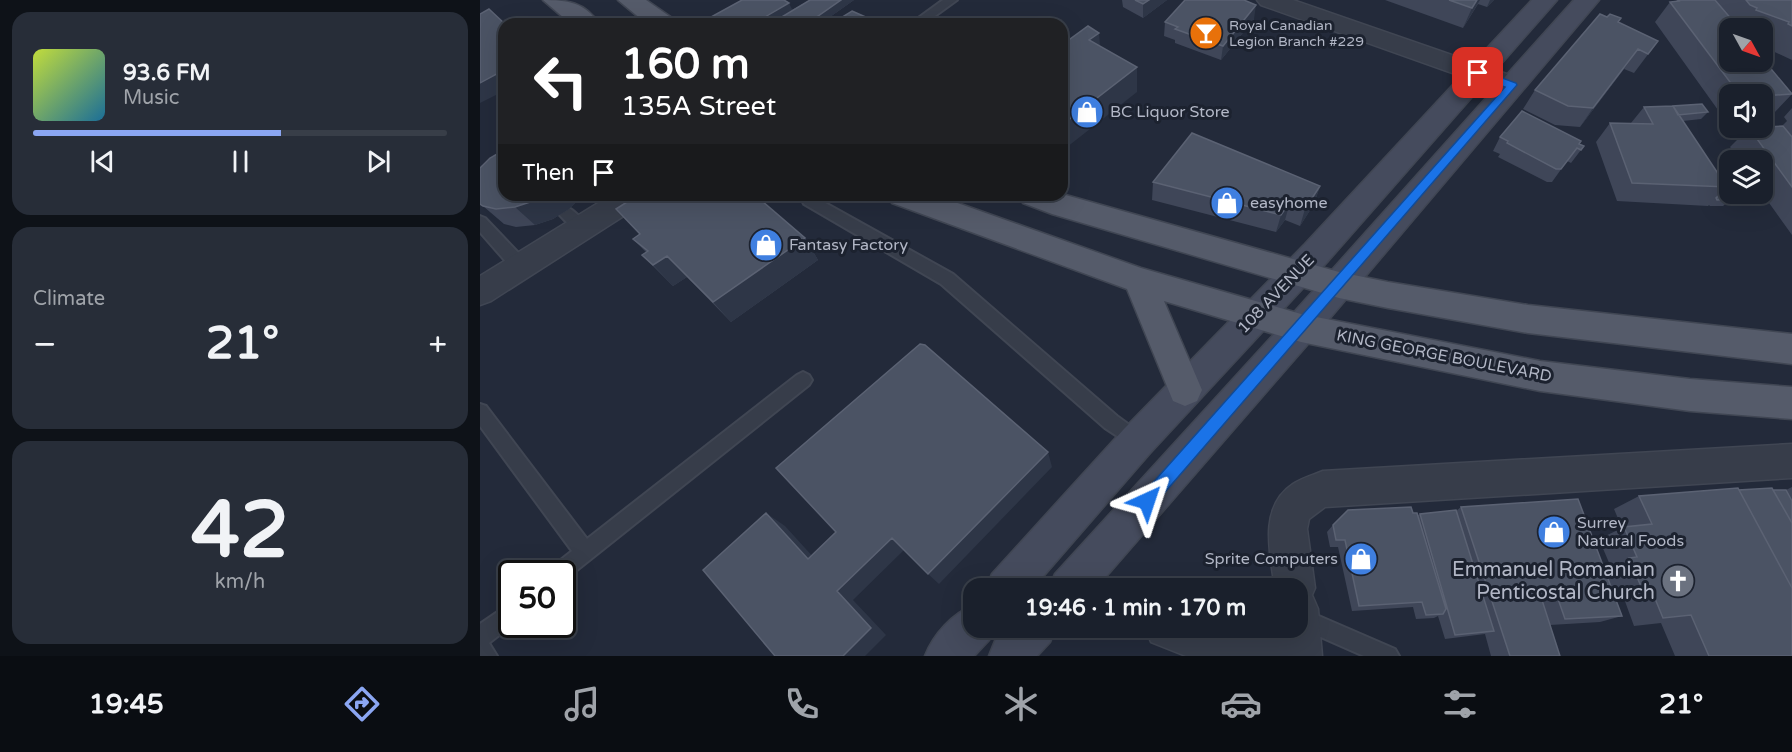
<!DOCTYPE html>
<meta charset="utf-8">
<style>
body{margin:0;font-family:"Varela Round",sans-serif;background:#272d38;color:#f1f3f6;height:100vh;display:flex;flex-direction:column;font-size:22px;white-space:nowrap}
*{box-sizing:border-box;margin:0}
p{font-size:20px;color:#9fa3a9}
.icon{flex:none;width:33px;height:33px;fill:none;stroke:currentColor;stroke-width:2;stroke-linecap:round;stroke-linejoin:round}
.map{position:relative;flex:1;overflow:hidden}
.side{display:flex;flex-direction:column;gap:12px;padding:12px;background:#0e1218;width:480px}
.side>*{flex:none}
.guide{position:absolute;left:18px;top:18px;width:570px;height:183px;border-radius:18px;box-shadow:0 6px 24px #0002,0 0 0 2px #383e48;background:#202124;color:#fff;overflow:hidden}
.needle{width:39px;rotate:130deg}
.buttons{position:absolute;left:1239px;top:18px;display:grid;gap:12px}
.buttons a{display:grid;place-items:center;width:54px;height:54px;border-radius:12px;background:#1a202c;box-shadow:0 6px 24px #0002,0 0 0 2px #383e48;font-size:30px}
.speed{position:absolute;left:18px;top:560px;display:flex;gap:12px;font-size:30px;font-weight:700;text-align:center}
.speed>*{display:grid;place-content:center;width:78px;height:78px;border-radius:50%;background:#1a202c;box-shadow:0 6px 24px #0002,0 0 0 2px #383e48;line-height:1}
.speed .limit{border:3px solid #111;border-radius:9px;background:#fff;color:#111}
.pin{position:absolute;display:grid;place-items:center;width:51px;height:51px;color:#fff;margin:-26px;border-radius:12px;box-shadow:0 3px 9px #0006}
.me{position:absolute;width:66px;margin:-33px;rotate:42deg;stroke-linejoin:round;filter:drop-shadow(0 0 4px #0008)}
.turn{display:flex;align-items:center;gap:21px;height:126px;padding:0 24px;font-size:27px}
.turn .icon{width:78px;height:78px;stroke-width:2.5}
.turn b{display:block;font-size:42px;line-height:51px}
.then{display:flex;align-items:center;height:57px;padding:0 24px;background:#0003;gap:12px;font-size:22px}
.big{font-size:45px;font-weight:700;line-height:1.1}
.side .tile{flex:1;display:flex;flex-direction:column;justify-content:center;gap:9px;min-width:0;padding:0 21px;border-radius:18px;background:#272d38}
.side .dial{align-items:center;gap:0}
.dial b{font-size:78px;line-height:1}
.song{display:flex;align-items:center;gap:18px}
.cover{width:72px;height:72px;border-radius:9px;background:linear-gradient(135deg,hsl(70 70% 55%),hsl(200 70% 35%))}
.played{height:6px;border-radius:3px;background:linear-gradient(90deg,#8ba6f2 60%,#383e48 60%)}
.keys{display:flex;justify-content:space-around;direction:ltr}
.heat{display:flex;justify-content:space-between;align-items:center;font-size:33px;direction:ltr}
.trip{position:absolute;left:483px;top:578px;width:345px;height:60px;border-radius:18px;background:#1a202c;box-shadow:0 6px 24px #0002,0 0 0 2px #383e48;font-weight:700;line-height:60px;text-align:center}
.menu{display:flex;height:96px;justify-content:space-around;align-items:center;background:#0a0d12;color:#9fa3a9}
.menu .icon{width:42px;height:42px}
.menu .active{color:#8ba6f2}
.menu b{font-size:27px;color:#f1f3f6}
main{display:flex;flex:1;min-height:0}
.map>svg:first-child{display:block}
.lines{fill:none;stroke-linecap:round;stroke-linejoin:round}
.service-casing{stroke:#404653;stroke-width:4}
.minor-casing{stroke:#404653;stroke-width:3}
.tertiary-casing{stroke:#404653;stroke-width:3}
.secondary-casing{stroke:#404653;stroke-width:3}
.primary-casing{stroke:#404653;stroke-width:3}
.service{fill:#373d4a;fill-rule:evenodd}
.minor{fill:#373d4a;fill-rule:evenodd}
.tertiary{fill:#373d4a;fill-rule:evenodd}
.secondary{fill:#454b5d;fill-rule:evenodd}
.primary{fill:#555b6a;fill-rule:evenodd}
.wall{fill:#3f4658}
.shaded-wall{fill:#2e3647}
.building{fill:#4b5364;stroke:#5b6273;stroke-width:1.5}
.route{fill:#1a73e8;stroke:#114b97;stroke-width:1.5}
.labels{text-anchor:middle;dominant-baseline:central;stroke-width:6;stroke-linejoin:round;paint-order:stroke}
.far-poi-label{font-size:14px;fill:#b2b7c6;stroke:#1c222f;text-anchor:start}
.poi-label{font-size:16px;fill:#b2b7c6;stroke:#1c222f;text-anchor:start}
.street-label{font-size:16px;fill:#b2b7c6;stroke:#1c222f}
.near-poi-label{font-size:20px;fill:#b2b7c6;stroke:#1c222f;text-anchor:end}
</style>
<main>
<section class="side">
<div class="tile">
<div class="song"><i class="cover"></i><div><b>93.6 FM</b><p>Music</p></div></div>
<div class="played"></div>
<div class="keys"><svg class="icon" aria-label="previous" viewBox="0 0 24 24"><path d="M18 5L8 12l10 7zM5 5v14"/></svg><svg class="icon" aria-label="pause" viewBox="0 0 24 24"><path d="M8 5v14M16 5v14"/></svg><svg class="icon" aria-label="next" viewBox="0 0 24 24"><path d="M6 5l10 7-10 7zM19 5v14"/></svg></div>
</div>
<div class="tile"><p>Climate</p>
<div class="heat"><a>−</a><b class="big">21°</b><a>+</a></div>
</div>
<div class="tile dial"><b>42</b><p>km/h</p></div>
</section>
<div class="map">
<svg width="1312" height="656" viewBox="0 0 1312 656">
<rect width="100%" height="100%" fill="#232a3a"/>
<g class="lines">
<g class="service-casing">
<path id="service" d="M463 0H477L444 24H430Z
M331 195 473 274 637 416 663 435 666 441 663 447 657 449 625 428 461 284 324 204 322 200 324 196Z
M84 206C93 209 104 220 109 228L106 232H96L77 212 79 208Z
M0 216 5 218 47 262 49 267 47 272 41 273 35 272 0 232Z
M323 372 329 375 332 380 329 385 82 582V573H70L73 566 92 551 0 426V404L6 406 107 539 317 375Z
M32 602 33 624 9 643 17 656H0V624Z
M818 607 915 649 919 656H884L818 627Z"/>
</g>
<g class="minor-casing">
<path id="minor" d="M1312 444V478L845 507 829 519 827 529 835 588 832 595 838 609 842 656H706L671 642 665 627H764L799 634V627H818V588H795C790 554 778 507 813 484 822 478 833 475 843 471Z"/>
</g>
<g class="tertiary-casing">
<path id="tertiary" d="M777 0H813L1041 79 1045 85 1041 91 1032 94 1023 91 781 5Z
M131 195H169L164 203 11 301 0 305V276Z"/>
</g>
<g class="secondary-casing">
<path id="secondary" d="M1052 0H1077L847 262 670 453 553 588H506L512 574 644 429 825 244Z
M1094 0H1119L833 338 616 588H569L575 574 809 318Z
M494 605V627H514L509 640 494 656H445C454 634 472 614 494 605Z
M528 627H576L570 642 557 656H509L515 641Z"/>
</g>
<g class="primary-casing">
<path id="primary" d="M63 0C87 0 105 2 119 24H91Z
M138 0H166L192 18 195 24H167Z
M582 194 859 272 908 282 1048 305 1312 334V364L1048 333 908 308 859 298 572 214 543 203 538 195Z
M407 195H455L661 268 821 314 1060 361 1210 379 1312 387V419L1210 411 1060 391 821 342 684 301 722 390 717 401 705 406 693 401 647 289 412 203Z"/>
</g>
<use href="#service" class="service"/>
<use href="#minor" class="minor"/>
<use href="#tertiary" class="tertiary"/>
<use href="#secondary" class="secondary"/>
<use href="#primary" class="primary"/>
</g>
<path class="wall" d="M330 0H374L340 24H235L231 17 312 10Z
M642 0H687L663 18 643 7Z
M905 0H1014L1007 7 998 4 983 28Z
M1197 0H1312V60L1286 48 1287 46 1282 44V28H1250L1312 94 1293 114H1282V94H1250V116L1243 117 1175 22 1190 2 1196 1Z
M1127 17 1141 18 1138 22 1178 41 1154 73 1144 69 1100 127 1075 125 1043 109 1055 90Z
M774 19 741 60 695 43V40L684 36 685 22Z
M1193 106 1228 112 1221 119 1203 121 1247 187 1245 190 1251 199 1243 206H1230L1229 205 1228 206 1137 201 1116 142 1130 123H1151L1164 107Z
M1312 108V137L1303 125 1307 121 1304 117Z
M1269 128 1312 137V235L1282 193V160H1259L1250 147Z
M1020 137 1099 144 1104 146 1091 163 1087 161 1072 182H1067L1018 157 1020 154 1013 151Z
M673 182 840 186 834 204 820 226 805 220 796 232 672 200Z
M99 199 89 209 73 219 55 225 36 227 24 224 3 206Z
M136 209 325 238 338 260 251 322 207 277 193 286 162 255 166 252 153 239 160 234Z
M1312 487V656H1195L1181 623 1154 626 1142 593 1134 594 1142 616 1120 622 1070 625 1080 656H1011L1005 634 965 639 958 616 954 618 936 619 933 607 872 611 858 547H850L847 532 853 525 933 513 938 515 940 514 976 511 981 507 1124 568 1130 565 1119 539 1142 528 1134 509 1159 496 1259 490H1306Z"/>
<path class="shaded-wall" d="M361 0H374L340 24H327Z
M669 0H687L663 18V4Z
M997 0H1000L983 28 992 8Z
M1010 0H1014L1007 7Z
M309 3 316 17 304 24H273Z
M776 5 774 19 741 60 743 46Z
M619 33 621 57 609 40Z
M1158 49 1144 69 1100 127 1113 108Z
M657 67V92L582 151V125Z
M24 70V91L0 103V83Z
M840 186 834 204 820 226 825 209Z
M63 195H101L99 199 89 209 73 219 55 225 35 207Z
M810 202 805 220 796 232 801 215Z
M325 238 338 260 251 322 233 302Z
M187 256 207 277 193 286 173 265Z
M568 452 572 467 459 584 448 574Z
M286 513 305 526 345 570 328 559Z
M412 538 425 549 373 600 406 635 385 656H363L357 591Z"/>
<path class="building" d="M262 0H304L309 3 273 24H244L231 17Z
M330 0H361L328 23 321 19 312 24H290Z
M655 0H669L663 4Z
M705 0H764L776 5 743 46 695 29 698 27 685 22Z
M969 0H997L992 8Z
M1198 0H1235L1259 28H1250V62H1282V58L1312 94 1282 96V94H1259L1190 2 1199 1Z
M1266 0H1312V26L1308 24 1309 22 1276 10 1277 8 1270 5Z
M9 9 25 24 24 70 0 83V14Z
M372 11 390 19 387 21 391 23 351 24Z
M1120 14 1127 17 1130 14 1141 18 1138 22 1178 41 1168 54 1158 49 1113 108 1088 106 1055 90Z
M321 19 329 24H312Z
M40 21 44 24H33Z
M608 26 619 33 609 40 657 67 582 125V45Z
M1222 104 1228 112 1198 115 1193 106Z
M1193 106 1247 187 1152 183 1130 123 1173 124 1164 107Z
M1042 111 1101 141 1099 144 1104 146 1101 150 1097 148 1081 169H1076L1027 143 1028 141 1020 137Z
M1303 126 1312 137V187L1269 128Z
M712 133 840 186 825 209 810 202 801 215 673 182Z
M24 150V195H63L53 201 35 207 16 209 3 206 0 204V168L10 158Z
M1245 190 1251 199 1237 200 1236 198Z
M158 195H275L325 238 233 302 187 256 173 265 162 255 168 251 153 239 160 234 136 209Z
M440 344 445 345 568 452 448 574 412 538 357 591 391 628 363 656H295L223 570 286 513 328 559 356 532 296 468Z
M1258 488 1312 588V656H1229L1211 615 1183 618 1169 584H1160L1149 558 1157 557 1144 527 1172 524 1159 496Z
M1292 488 1312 523V588L1259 490Z
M1293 490H1306L1312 501V523Z
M1098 499 1142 616 1085 619 1077 596 1061 597 1080 656H1030L981 507Z
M931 507 933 513H937L966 609 963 614 946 615 942 602 879 606 865 540H856L853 525 868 510Z
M976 510 1014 631 975 635 940 514Z"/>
<path class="route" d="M998 69 1036 83 1037 85 673 506 667 508 662 506 659 501 662 495 1025 87 994 75 993 73Z"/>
<defs>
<g id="bar-disc" transform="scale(1.725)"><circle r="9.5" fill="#e8710a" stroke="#1c222f"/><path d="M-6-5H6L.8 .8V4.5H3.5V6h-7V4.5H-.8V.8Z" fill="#fff"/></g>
<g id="shop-disc" transform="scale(1.725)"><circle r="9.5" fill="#3f7fe0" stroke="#1c222f"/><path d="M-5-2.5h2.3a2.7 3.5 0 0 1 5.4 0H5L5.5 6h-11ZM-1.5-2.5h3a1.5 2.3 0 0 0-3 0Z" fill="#fff"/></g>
<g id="church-disc" transform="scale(1.725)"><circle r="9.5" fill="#6b7280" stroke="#1c222f"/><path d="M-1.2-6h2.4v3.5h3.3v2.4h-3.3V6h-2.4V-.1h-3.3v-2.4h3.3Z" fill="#fff"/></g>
</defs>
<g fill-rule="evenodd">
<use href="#bar-disc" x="726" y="33"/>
<use href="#shop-disc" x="607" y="112"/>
<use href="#shop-disc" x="747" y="203"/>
<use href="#shop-disc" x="286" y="245"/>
<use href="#shop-disc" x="1074" y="532"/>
<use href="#shop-disc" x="881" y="559"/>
<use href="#church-disc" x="1198" y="581"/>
</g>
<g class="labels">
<g class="far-poi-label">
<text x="749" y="25">Royal Canadian<tspan x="749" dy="16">Legion Branch #229</tspan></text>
</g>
<g class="poi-label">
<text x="630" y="112">BC Liquor Store</text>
<text x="770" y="203">easyhome</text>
<text x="309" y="245">Fantasy Factory</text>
<text x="1097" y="523">Surrey<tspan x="1097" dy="18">Natural Foods</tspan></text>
<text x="858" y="559" text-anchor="end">Sprite Computers</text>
</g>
<g class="street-label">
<text transform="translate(796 294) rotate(-46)">108 AVENUE</text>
<text transform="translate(964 356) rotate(11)">KING GEORGE BOULEVARD</text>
</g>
<g class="near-poi-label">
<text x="1175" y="570">Emmanuel Romanian<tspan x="1175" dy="23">Penticostal Church</tspan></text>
</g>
</g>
</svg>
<div class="buttons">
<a><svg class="needle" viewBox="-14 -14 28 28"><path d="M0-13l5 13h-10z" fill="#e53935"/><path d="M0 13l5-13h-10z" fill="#9fa3a9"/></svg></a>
<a><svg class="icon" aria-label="sound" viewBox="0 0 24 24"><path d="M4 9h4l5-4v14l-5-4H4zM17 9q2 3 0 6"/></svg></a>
<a><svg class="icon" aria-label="layers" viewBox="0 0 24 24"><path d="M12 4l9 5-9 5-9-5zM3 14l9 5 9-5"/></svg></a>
</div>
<div class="speed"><div class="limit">50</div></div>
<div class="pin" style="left:998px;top:73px;background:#d93025"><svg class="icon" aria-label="arrive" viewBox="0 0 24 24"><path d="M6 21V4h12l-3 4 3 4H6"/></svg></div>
<svg class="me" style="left:667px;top:501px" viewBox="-20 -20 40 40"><path d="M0-17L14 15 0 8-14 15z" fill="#1a73e8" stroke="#fff" stroke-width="4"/></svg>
<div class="trip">19:46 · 1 min · 170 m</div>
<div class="guide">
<div class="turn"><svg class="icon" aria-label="left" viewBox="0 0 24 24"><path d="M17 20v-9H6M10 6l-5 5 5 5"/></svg><div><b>160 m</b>135A Street</div></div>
<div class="then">Then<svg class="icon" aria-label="arrive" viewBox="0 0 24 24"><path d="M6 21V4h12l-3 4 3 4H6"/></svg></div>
</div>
</div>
</main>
<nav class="menu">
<b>19:45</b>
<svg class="icon active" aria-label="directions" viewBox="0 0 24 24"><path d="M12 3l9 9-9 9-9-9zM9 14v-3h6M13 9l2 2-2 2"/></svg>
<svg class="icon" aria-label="music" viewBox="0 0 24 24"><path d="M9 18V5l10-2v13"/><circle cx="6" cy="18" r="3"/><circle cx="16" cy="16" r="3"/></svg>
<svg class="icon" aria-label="phone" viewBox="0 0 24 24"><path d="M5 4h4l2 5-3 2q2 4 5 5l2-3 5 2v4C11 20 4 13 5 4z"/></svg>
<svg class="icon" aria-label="climate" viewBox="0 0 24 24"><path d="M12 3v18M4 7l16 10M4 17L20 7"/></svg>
<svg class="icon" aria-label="car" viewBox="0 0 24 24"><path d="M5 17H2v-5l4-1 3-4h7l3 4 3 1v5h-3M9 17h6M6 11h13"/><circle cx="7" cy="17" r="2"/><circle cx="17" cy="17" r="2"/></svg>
<svg class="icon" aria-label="filters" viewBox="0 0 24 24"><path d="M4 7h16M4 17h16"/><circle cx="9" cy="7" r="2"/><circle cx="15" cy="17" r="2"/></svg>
<b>21°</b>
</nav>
